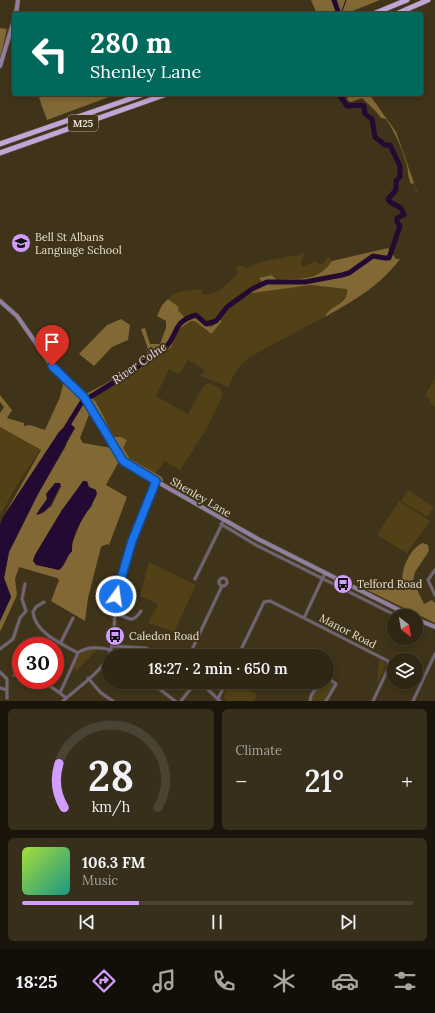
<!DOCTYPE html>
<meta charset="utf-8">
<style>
body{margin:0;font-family:Lora,serif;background:#372e1c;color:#f1f3f6;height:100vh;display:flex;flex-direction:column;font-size:15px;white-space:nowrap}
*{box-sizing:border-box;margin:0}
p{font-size:13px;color:#a7a5a0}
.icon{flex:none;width:22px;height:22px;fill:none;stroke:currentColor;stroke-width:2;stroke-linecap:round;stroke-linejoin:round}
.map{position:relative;height:701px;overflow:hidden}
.details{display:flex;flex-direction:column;gap:8px;padding:8px;background:#1a150a;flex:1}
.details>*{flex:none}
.guide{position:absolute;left:12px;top:12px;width:411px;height:84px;border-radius:4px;box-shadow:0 2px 6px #0003,0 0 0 1px #4a4333;background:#00695c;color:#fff;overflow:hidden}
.needle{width:26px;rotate:149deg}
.buttons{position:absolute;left:387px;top:609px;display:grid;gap:8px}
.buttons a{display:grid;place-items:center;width:36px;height:36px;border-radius:50%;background:#2f2613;box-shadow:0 2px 6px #0003,0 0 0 1px #4a4333;font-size:20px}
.speed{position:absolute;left:12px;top:637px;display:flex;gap:8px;font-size:20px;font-weight:700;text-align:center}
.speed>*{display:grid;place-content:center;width:52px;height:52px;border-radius:50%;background:#2f2613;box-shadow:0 2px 6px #0003,0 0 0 1px #4a4333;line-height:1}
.speed .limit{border:6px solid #d22;background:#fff;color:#111}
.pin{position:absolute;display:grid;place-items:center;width:34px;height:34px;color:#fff;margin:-41px -17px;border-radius:50% 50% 50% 0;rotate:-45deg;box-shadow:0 0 4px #0007}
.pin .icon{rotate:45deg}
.me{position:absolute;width:44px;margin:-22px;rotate:14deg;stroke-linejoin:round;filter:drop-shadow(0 0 3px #0008)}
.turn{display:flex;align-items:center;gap:14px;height:84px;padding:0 12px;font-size:18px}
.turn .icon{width:52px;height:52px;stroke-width:2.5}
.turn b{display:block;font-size:28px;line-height:34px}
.big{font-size:30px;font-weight:600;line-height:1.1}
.details .tile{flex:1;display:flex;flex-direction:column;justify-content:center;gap:6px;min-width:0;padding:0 14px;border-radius:6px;background:#372e1c}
.details .dial{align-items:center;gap:0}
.dial svg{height:104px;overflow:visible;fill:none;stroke:#4a4333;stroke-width:7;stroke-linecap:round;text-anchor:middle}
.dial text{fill:#f1f3f6;stroke:none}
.song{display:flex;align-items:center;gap:12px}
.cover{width:48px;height:48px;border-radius:6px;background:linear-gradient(135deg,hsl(80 70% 55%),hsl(170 70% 35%))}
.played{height:4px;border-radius:2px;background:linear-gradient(90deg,#d29dfd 30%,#4a4333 30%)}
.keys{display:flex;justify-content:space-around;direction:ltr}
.heat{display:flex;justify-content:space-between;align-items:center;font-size:22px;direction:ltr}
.details .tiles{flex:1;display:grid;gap:8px;grid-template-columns:1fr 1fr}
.tile:last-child{grid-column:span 2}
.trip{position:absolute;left:102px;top:649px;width:232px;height:40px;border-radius:20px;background:#2f2613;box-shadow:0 2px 6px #0003,0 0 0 1px #4a4333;font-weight:600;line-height:40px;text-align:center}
.dock{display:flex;height:64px;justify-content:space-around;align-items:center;background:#130f08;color:#a7a5a0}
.dock .icon{width:28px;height:28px}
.dock .selected{color:#d29dfd}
.dock b{font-size:18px;color:#f1f3f6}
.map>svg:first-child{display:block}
.green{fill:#524016}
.forest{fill:#816834;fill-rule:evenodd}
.water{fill:#220a32}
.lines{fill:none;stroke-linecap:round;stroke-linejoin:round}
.stream{stroke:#220a32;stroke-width:1}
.river{stroke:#220a32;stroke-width:5}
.street-casing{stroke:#5a4e36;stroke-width:4}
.secondary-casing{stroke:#5a4e36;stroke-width:5.5}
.highway-casing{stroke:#5a4e36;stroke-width:6}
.street{stroke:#70657a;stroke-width:2.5}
.secondary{stroke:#907fa0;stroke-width:4}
.highway{stroke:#c0a5d8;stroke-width:5}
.route-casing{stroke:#114b97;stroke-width:10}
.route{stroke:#1a73e8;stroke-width:7}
.labels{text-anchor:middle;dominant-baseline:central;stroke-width:4;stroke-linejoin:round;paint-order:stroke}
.shield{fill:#3f3319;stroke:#b4ab98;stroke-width:1}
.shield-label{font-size:10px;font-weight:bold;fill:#e6decf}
.poi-label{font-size:11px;fill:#e6decf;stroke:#3f3319;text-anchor:start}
.street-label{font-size:11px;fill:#e6decf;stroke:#3f3319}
.water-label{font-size:12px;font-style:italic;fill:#e7d8f6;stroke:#3f3319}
</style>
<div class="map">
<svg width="435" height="701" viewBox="0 0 435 701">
<rect width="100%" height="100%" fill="#3f3319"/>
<path class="green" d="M369 94 397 132 418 193H416L407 159 396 132Z
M305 252 301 261V265L303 267 316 261 319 264H323L328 256 332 261C317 283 299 277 276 280L270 275 259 278 263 284 255 285 250 291 252 293C280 289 320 280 347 289 348 304 331 306 324 317L248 358 236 371 228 387 200 376 205 370 188 360 179 374 169 369 156 396 188 414 204 385 209 383 220 388 223 395 207 428 180 470 165 461 155 474 130 459 114 437 104 420 100 407 93 398 123 380 165 352 176 331 191 321H195L209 333 220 320 211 327 203 323 196 316 187 320 178 310 179 306 168 299C176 289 189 291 201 289L203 294C216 297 228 282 238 274L236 268 239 265 247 268 256 263 291 256H297Z
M435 379V408L425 395Z
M0 427 40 450 17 485 0 516Z
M408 490 434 507 427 517 401 501Z
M399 501 430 521 407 553 377 535Z
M149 562 196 585 174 632 148 623 158 604 140 596Z
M97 650 77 670 73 668C78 656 82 648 97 650Z
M379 660 384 662 386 665 377 685Z
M327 678 335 684 325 701H311V697L321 682H327Z
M230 682 257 694 254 701H226L224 696Z"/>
<path class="forest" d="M311 0H380L345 14H317Z
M0 28 7 29 0 59Z
M44 94H117L47 120 39 98Z
M349 94H369L396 132 414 183 411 184C407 175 409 174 407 166 402 149 396 134 386 119L381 118C376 110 369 105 362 98L351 102 347 100Z
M388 248 396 259H400C380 286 353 301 325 317 329 305 349 305 347 289L311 285 252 293 250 292 257 284H263L259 278 271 275 277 280C299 277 317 283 332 261Z
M168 299 179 307 178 310 187 320 196 316 203 323 211 327 220 320 222 321 212 333H210L195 321H191L176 331 171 347 165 352 123 380 93 398C102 410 106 424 114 437H121L127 440 123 448 130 459 162 477 163 481 162 482 124 459 84 395 114 379 146 356 148 349 141 329 145 328 150 344H160L166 328V321L157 316 162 305Z
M121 319 130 325 128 340 112 347 94 366 79 354 107 325Z
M64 380 81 398 90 412 80 438 83 443 112 448 119 461 106 485 127 497 109 545 107 544 101 547 88 598 85 621 51 601 59 580 57 578 19 567 15 579 17 595 0 632V621L11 597 4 578 9 552 38 494 66 446 70 422 59 432 3 517 0 525 3 517 41 450 0 427V413L4 407 0 402V395L12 410 7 418 24 423V426L30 425 45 430 60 397ZM61 486 51 507 38 511 47 499ZM89 487 96 490 92 506 83 516 72 544V551L68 555 59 570 33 561 35 555 62 510Z
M423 543 428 545 429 551 415 572 413 581 424 604 432 600 435 603V623L365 589 368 585 398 587 401 585C403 580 402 577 403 572 405 562 413 546 423 543Z"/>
<path class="water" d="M69 422 75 428 38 494 9 552 4 578 11 597 0 621V525L3 517 59 432Z
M83 481H87L89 487 96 490 97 494C89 513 71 529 72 551 66 557 66 565 59 570L36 565 33 561 35 555 62 510Z
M55 483H60L61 486C53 497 51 513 36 515L47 499 46 494Z"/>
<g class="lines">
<path class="stream" d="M341 14 346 0"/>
<path class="river" d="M334 0 339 14
M66 428 82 402 126 375 167 346C179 331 173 322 196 315L206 324 216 321 227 307 252 289 267 282H305L342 275 349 273 373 256 385 258H389L400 226 397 222V218L404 215 401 208 390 202 388 199 396 190V181L400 177V166L390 145H385L375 137 372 119 365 114 364 106 360 105 347 106 339 94"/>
<g class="street-casing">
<path id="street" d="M221 524 256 545 397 616
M435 570 428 580 435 595
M219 582a4 4 0 1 1 8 0a4 4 0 1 1-8 0Z
M195 579 224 520
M44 602 36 607 33 612C35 633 62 644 78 653
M114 613C128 616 131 626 141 611
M304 618 388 661 389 667 373 701
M61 642 73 618
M46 646 50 637
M112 646 145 648 166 656
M0 649 13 639 20 618 26 611 22 599 25 584
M189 656 222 586
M238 656 264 602 270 601 304 618 325 573
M0 672 7 679V698
M14 675H21
M88 678 101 693 113 701
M41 680 60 693
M156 682 157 687 175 701
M200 682 220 701
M0 688 7 690
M66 698 60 693 78 653C87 646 101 647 111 650
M218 699 226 682
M63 701C77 688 99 674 108 657 117 639 113 616 116 597 124 558 138 517 155 481
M181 701 196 682
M310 701 311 696 320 682
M326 701 336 684 327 677
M413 701 435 654"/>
</g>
<g class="secondary-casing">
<path id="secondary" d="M16 14 18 0
M0 66 14 20
M0 301 17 316 52 366 84 397 117 454 126 464 258 539 411 616
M416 619 435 627"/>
</g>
<g class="highway-casing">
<path id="highway" d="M373 14 407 0
M396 14 428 0
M0 144 144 94
M0 153 167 94"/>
</g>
<use href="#street" class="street"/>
<use href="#secondary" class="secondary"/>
<use href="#highway" class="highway"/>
</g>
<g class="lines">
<g class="route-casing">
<path id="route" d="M52 366 84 397 123 461 156 481 132 541 116 596"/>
</g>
<use href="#route" class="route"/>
</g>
<defs>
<g id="school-disc" transform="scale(1)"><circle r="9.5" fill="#d29dfd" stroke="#3f3319"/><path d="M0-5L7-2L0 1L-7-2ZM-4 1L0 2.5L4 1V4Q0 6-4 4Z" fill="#111"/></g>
<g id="bus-disc" transform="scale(1)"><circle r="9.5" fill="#d29dfd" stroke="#3f3319"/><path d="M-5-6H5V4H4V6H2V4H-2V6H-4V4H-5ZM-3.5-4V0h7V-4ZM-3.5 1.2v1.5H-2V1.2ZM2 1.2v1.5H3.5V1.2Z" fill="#111"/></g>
</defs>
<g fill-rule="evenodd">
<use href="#school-disc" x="21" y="243"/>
<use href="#bus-disc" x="343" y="584"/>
<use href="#bus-disc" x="115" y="636"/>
</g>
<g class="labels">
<rect class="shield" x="68" y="115" width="30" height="16" rx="3"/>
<g class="shield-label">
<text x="83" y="123">M25</text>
</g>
<g class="poi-label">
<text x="35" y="237">Bell St Albans<tspan x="35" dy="13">Language School</tspan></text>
<text x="357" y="584">Telford Road</text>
<text x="129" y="636">Caledon Road</text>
</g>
<g class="street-label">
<text transform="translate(201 497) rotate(30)">Shenley Lane</text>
<text transform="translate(348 631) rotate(27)">Manor Road</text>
</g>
<g class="water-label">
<text transform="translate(139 363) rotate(-35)">River Colne</text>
</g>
</g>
</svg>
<div class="buttons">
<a><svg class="needle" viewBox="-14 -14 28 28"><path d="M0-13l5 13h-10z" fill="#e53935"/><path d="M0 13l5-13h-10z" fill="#a7a5a0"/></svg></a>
<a><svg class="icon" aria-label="layers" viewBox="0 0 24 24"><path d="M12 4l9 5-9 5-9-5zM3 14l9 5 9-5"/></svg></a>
</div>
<div class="speed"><div class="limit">30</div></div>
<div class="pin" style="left:52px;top:366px;background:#d93025"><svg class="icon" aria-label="arrive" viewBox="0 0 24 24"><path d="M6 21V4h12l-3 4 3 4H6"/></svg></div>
<svg class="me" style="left:116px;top:596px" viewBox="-20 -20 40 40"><circle r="17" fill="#1a73e8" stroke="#fff" stroke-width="3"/><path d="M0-11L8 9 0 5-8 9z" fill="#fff"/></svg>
<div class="trip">18:27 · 2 min · 650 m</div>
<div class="guide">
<div class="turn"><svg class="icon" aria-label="left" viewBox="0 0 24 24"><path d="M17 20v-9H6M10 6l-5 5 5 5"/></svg><div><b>280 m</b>Shenley Lane</div></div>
</div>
</div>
<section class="details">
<div class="tiles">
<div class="tile dial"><svg viewBox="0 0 100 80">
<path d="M14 69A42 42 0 1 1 86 69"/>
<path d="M14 69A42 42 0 0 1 10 35" stroke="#d29dfd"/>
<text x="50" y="56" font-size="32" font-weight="700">28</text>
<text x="50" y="72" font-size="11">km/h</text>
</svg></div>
<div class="tile"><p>Climate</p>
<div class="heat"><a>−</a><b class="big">21°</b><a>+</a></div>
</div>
<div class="tile">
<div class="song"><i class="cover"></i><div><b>106.3 FM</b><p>Music</p></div></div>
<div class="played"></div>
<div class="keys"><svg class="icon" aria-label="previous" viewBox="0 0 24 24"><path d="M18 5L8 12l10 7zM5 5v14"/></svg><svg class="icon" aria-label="pause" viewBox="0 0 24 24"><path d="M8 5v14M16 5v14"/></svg><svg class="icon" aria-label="next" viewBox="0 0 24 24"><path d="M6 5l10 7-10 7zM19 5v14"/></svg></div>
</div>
</div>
</section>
<nav class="dock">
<b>18:25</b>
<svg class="icon selected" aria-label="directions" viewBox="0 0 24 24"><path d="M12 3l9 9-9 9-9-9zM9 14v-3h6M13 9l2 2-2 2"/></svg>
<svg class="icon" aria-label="music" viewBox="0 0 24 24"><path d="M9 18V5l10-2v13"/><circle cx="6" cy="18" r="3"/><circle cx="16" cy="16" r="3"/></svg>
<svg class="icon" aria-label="phone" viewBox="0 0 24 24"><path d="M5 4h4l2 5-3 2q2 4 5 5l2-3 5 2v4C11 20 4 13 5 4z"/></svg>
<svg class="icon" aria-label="climate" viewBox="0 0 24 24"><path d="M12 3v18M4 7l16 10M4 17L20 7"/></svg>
<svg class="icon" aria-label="car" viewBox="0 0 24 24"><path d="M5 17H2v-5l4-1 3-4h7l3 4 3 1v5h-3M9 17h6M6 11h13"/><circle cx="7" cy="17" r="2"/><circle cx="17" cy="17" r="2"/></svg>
<svg class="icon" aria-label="filters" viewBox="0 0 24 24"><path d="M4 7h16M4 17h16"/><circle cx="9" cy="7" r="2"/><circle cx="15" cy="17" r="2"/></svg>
</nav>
